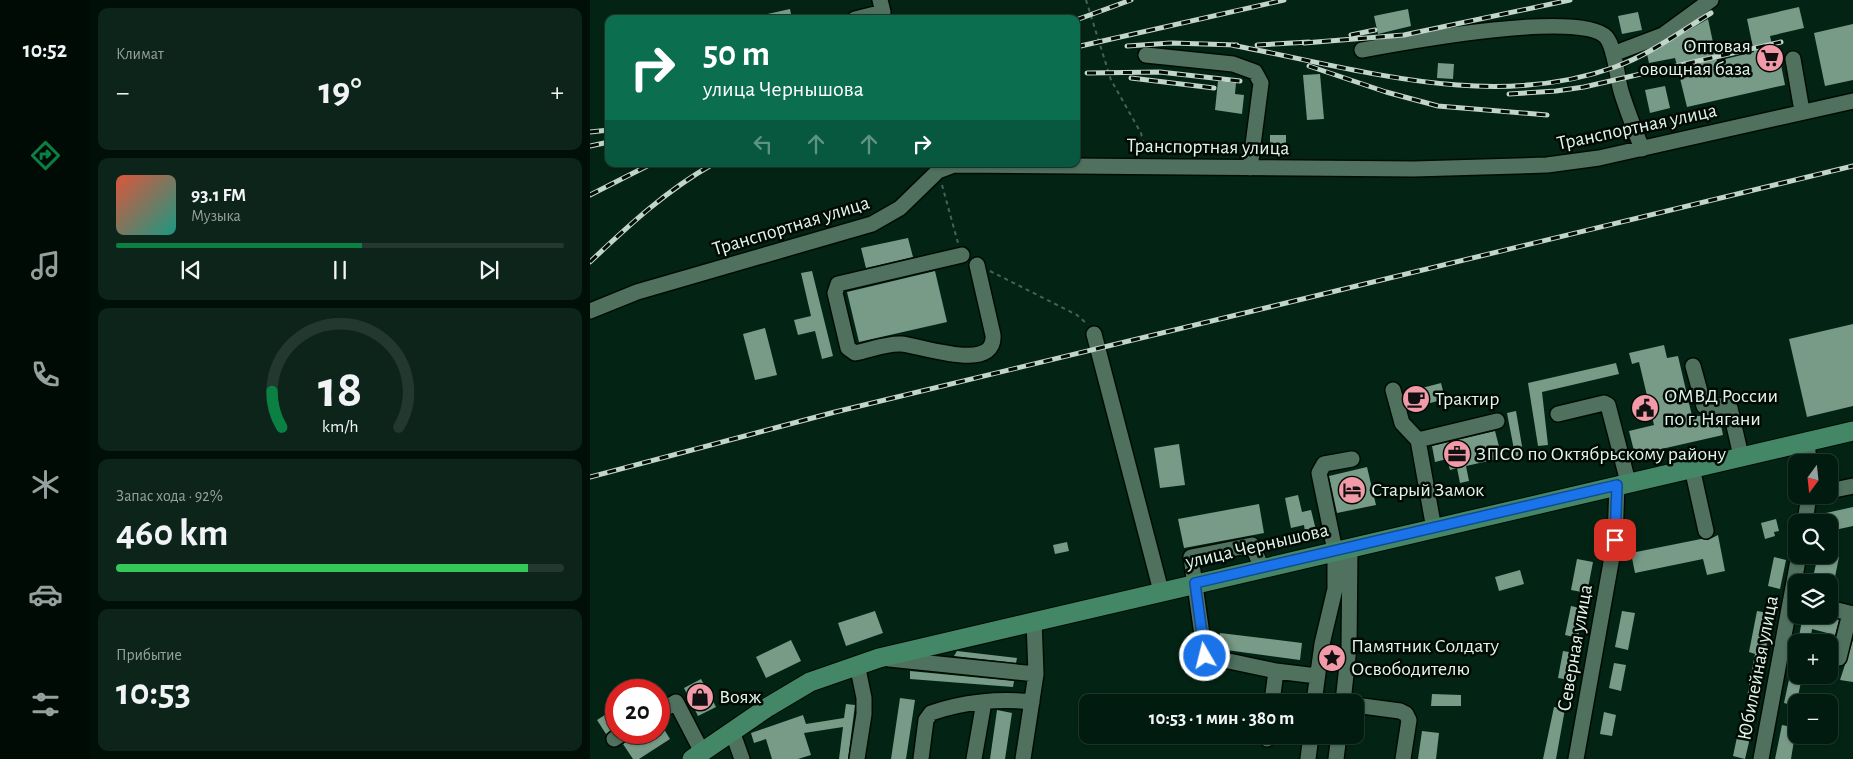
<!DOCTYPE html>
<html lang="ru">
<meta charset="utf-8">
<style>
body{margin:0;font-family:"Alegreya Sans",sans-serif;background:#0c2419;color:#f1f3f6;height:100vh;display:flex;flex-direction:column;font-size:19px;white-space:nowrap}
*{box-sizing:border-box;margin:0}
p{font-size:16px;color:#96a19f}
.icon{flex:none;width:28px;height:28px;fill:none;stroke:currentColor;stroke-width:2;stroke-linecap:round;stroke-linejoin:round}
.map{position:relative;flex:1;overflow:hidden}
.sheet{display:flex;flex-direction:column;gap:8px;padding:8px;background:#010f09;width:500px}
.sheet>*{flex:none}
.guide{position:absolute;left:15px;top:15px;width:475px;height:152px;border-radius:10px;box-shadow:0 1px 4px #0004,0 0 0 1px #233930;background:#0b6e4f;color:#fff;overflow:hidden}
.needle{width:32px;rotate:195deg}
.fabs{position:absolute;left:1198px;top:454px;display:grid;gap:10px}
.fabs a{display:grid;place-items:center;width:50px;height:50px;border-radius:10px;background:#021b10;box-shadow:0 1px 4px #0004,0 0 0 1px #233930;font-size:25px}
.speed{position:absolute;left:15px;top:679px;display:flex;gap:10px;font-size:25px;font-weight:700;text-align:center}
.speed>*{display:grid;place-content:center;width:65px;height:65px;border-radius:50%;background:#021b10;box-shadow:0 1px 4px #0004,0 0 0 1px #233930;line-height:1}
.speed .limit{border:8px solid #d22;background:#fff;color:#111}
.pin{position:absolute;display:grid;place-items:center;width:42px;height:42px;color:#fff;margin:-21px;border-radius:10px;box-shadow:0 2px 8px #0006}
.me{position:absolute;width:55px;margin:-28px;rotate:352deg;stroke-linejoin:round;filter:drop-shadow(0 0 4px #0008)}
.turn{display:flex;align-items:center;gap:18px;height:105px;padding:0 15px;font-size:22px}
.turn .icon{width:65px;height:65px;stroke-width:2.5}
.turn b{display:block;font-size:35px;line-height:42px}
.lanes{display:flex;align-items:center;height:48px;padding:0 15px;background:#0003;justify-content:center;gap:25px;direction:ltr}
.lanes .off{opacity:.35}
.big{font-size:38px;font-weight:700;line-height:1.1}
.sheet .tile{flex:1;display:flex;flex-direction:column;justify-content:center;gap:8px;min-width:0;padding:0 18px;border-radius:10px;background:#0c2419}
.sheet .dial{align-items:center;gap:0}
.dial svg{height:130px;overflow:visible;fill:none;stroke:#233930;stroke-width:7;stroke-linecap:round;text-anchor:middle}
.dial text{fill:#f1f3f6;stroke:none}
.song{display:flex;align-items:center;gap:15px}
.cover{width:60px;height:60px;border-radius:8px;background:linear-gradient(135deg,hsl(10 70% 55%),hsl(170 70% 35%))}
.played{height:5px;border-radius:2px;background:linear-gradient(90deg,#0b8043 55%,#233930 55%)}
.keys{display:flex;justify-content:space-around;direction:ltr}
.heat{display:flex;justify-content:space-between;align-items:center;font-size:28px;direction:ltr}
.charge{height:8px;border-radius:4px;background:linear-gradient(90deg,#34c759 92%,#233930 0)}
.trip{position:absolute;left:489px;top:694px;width:285px;height:50px;border-radius:10px;background:#021b10;box-shadow:0 1px 4px #0004,0 0 0 1px #233930;font-weight:700;line-height:50px;text-align:center}
main{display:flex;flex:1;min-height:0}
.tabs{display:flex;flex-direction:column;width:90px;justify-content:space-around;align-items:center;background:#010b06;color:#96a19f}
.tabs .icon{width:35px;height:35px}
.tabs .current{color:#0b8043}
.tabs b{font-size:22px;color:#f1f3f6}
.map>svg:first-child{display:block}
.building{fill:#789b87}
.lines{fill:none;stroke-linecap:round;stroke-linejoin:round}
.minor-casing{stroke:#000c03;stroke-width:18}
.major-casing{stroke:#000c03;stroke-width:21}
.path{stroke:#466355;stroke-width:2;stroke-dasharray:4 4;stroke-linecap:butt}
.minor{stroke:#4f715e;stroke-width:15}
.major{stroke:#448766;stroke-width:19}
.rail-casing{stroke:#c1d5c9;stroke-width:5}
.rail{stroke:#010a05;stroke-width:3;stroke-dasharray:9;stroke-linecap:butt}
.route-casing{stroke:#114b97;stroke-width:12}
.route{stroke:#1a73e8;stroke-width:9}
.labels{text-anchor:middle;dominant-baseline:central;stroke-width:5;stroke-linejoin:round;paint-order:stroke}
.poi-label{font-size:20px;fill:#e2f4e9;stroke:#010a05;text-anchor:start}
.street-label{font-size:20px;fill:#e2f4e9;stroke:#010a05}
</style>
<main>
<nav class="tabs">
<b>10:52</b>
<svg class="icon current" aria-label="directions" viewBox="0 0 24 24"><path d="M12 3l9 9-9 9-9-9zM9 14v-3h6M13 9l2 2-2 2"/></svg>
<svg class="icon" aria-label="music" viewBox="0 0 24 24"><path d="M9 18V5l10-2v13"/><circle cx="6" cy="18" r="3"/><circle cx="16" cy="16" r="3"/></svg>
<svg class="icon" aria-label="phone" viewBox="0 0 24 24"><path d="M5 4h4l2 5-3 2q2 4 5 5l2-3 5 2v4C11 20 4 13 5 4z"/></svg>
<svg class="icon" aria-label="climate" viewBox="0 0 24 24"><path d="M12 3v18M4 7l16 10M4 17L20 7"/></svg>
<svg class="icon" aria-label="car" viewBox="0 0 24 24"><path d="M5 17H2v-5l4-1 3-4h7l3 4 3 1v5h-3M9 17h6M6 11h13"/><circle cx="7" cy="17" r="2"/><circle cx="17" cy="17" r="2"/></svg>
<svg class="icon" aria-label="filters" viewBox="0 0 24 24"><path d="M4 7h16M4 17h16"/><circle cx="9" cy="7" r="2"/><circle cx="15" cy="17" r="2"/></svg>
</nav>
<section class="sheet">
<div class="tile"><p>Климат</p>
<div class="heat"><a>−</a><b class="big">19°</b><a>+</a></div>
</div>
<div class="tile">
<div class="song"><i class="cover"></i><div><b>93.1 FM</b><p>Музыка</p></div></div>
<div class="played"></div>
<div class="keys"><svg class="icon" aria-label="previous" viewBox="0 0 24 24"><path d="M18 5L8 12l10 7zM5 5v14"/></svg><svg class="icon" aria-label="pause" viewBox="0 0 24 24"><path d="M8 5v14M16 5v14"/></svg><svg class="icon" aria-label="next" viewBox="0 0 24 24"><path d="M6 5l10 7-10 7zM19 5v14"/></svg></div>
</div>
<div class="tile dial"><svg viewBox="0 0 100 80">
<path d="M14 69A42 42 0 1 1 86 69"/>
<path d="M14 69A42 42 0 0 1 8 47" stroke="#0b8043"/>
<text x="50" y="56" font-size="32" font-weight="700">18</text>
<text x="50" y="72" font-size="11">km/h</text>
</svg></div>
<div class="tile"><p>Запас хода · 92%</p><b class="big">460 km</b><div class="charge"></div></div>
<div class="tile"><p>Прибытие</p><b class="big">10:53</b></div>
</section>
<div class="map">
<svg width="1263" height="759" viewBox="0 0 1263 759">
<rect width="100%" height="100%" fill="#032415"/>
<path class="building" d="M1209 7 1214 28 1180 36 1187 66 1191 65 1195 85 1097 107 1085 58 1059 63 1057 54 1118 19 1127 61 1164 52 1157 19Z
M200 9 202 19H174L173 15Z
M818 9 821 26 788 34 784 16Z
M1048 12 1052 30 1032 34 1028 16Z
M1263 24V80L1235 86 1224 33Z
M848 63 864 64 863 79 847 78Z
M730 74 734 119 717 120 713 75Z
M628 81 646 83 645 94 654 95 652 114 625 110Z
M1075 86 1080 108 1060 113 1055 90Z
M680 135H696V151H680Z
M318 238 323 257 276 268 271 248Z
M222 271 243 356 232 359 225 331 208 335 204 320 221 316 211 273Z
M345 271 357 322 269 342 257 292Z
M1263 324V406L1217 417 1199 339Z
M175 328 187 375 165 380 153 334Z
M1074 345 1077 358 1088 356 1102 416H1129L1133 435 1045 455 1039 431 1064 425 1049 362 1042 364 1039 353Z
M1026 363 1029 374 952 392 958 445 948 446 938 383Z
M851 383 855 399 818 409 813 393Z
M926 411 934 458 926 460 917 413Z
M905 431 912 458 876 466 879 481 870 483 867 468 860 470 857 459 845 462 842 446Z
M589 444 595 485 570 488 564 448Z
M777 467 786 505 747 513 739 476Z
M708 495 712 512 721 510 726 530 715 532 714 525 701 528 695 498Z
M669 504 674 533 594 548 588 519Z
M1263 507V526L1240 531 1236 513Z
M1186 519 1189 531 1184 532 1185 536 1175 539 1171 523Z
M1128 535 1135 571 1117 575 1113 559 1045 573 1041 553 1111 539 1118 540Z
M477 542 479 551 465 554 463 545Z
M1228 555 1249 557 1244 582H1222Z
M1184 557 1196 560 1190 589 1178 586Z
M987 559 1003 562 997 593 981 590Z
M930 570 934 584 909 591 905 577Z
M981 606 994 609 988 638 975 635Z
M285 611 293 633 256 646 248 623Z
M1032 611 1045 613 1038 650 1025 647Z
M1167 611 1184 614 1171 668 1175 669 1169 699 1157 697 1165 654 1159 652Z
M1213 615H1233L1249 620 1245 635 1222 629 1220 642H1208Z
M630 633 712 643 710 660 629 649Z
M201 640 211 661 176 678 166 657Z
M1263 640V682L1250 680Z
M367 651 427 658 426 663 364 656Z
M973 651 985 653 980 680 968 678Z
M1024 663 1036 665 1031 691 1019 688Z
M320 671 424 681 423 687 320 679Z
M1200 675 1212 677 1206 706 1194 703Z
M111 679 126 707 108 716 94 688Z
M842 694 871 695V706H841Z
M310 698 325 700 316 759H301Z
M256 704 265 705 258 759H249L253 727 214 733 221 755 208 759H182L176 739 164 743 161 733 213 715 216 724 254 718Z
M964 707 975 709 966 759H953Z
M26 708V726L16 734 7 720Z
M407 710 422 713 415 759H400Z
M1014 712 1026 715 1022 736 1010 734Z
M69 721 80 739 49 759H43L33 744 52 732H69Z
M1150 723 1163 725 1155 759 1143 756Z
M1192 725 1206 728 1201 759H1185Z
M832 731 849 733 846 759H828Z"/>
<g class="lines">
<g class="minor-casing">
<path id="minor" d="M265 19 293 12 290 0
M772 50C810 43 991 9 1016 37 1025 47 1027 78 1031 91 1037 111 1045 130 1052 149
M1023 54 1073 35 1121 0
M556 55 643 64 665 72 671 83 660 168
M1203 59 1212 111
M372 255 248 284 245 293 258 348 265 353C280 350 297 343 311 344 330 345 406 374 403 335L387 265
M0 311 47 292 282 224 310 208 348 171 364 165 824 169 957 165 1009 158 1263 101
M504 334 571 591
M1103 366 1114 406 1118 408 1136 405 1140 408 1151 456
M803 390 812 423 828 440
M968 414 1014 403 1018 405 1038 482
M1217 441 1219 462
M1102 468 1116 531
M1239 491 1263 486
M1215 522 1219 495
M844 529 828 440 907 421
M672 568 662 545 601 557 615 656 686 671 727 676
M1239 608 1263 614
M1249 658 1260 613
M299 659 446 674
M267 664 274 698V714L267 759
M682 702 686 671
M724 702 732 644 745 589V551L729 473 734 464 762 459
M753 702 759 647 760 548
M765 705 810 711 816 714 819 720 813 759
M69 712 86 702 112 752
M142 731 152 759
M24 739 35 732
M677 739V735
M331 759 336 720 341 713C372 702 410 698 442 702
M384 759 394 702
M433 759 446 674 444 620
M718 759 721 735
M746 759 749 735
M986 759 1025 540 1027 485
M1171 759 1209 555"/>
</g>
<g class="major-casing">
<path id="major" d="M102 759 178 707 220 682 289 658 1263 431"/>
</g>
<path class="path" d="M496 0 521 80 551 133 556 155
M352 185 368 243
M400 271 487 315 497 324"/>
<use href="#minor" class="minor"/>
<use href="#major" class="major"/>
<g class="rail-casing">
<path id="rail" d="M486 20 541 0
M761 35 785 30
M714 43 814 35 980 0
M641 45C766 68 899 112 1025 67 1059 55 1090 32 1121 13
M667 45 719 42
M537 46 581 43 647 45
M486 47 694 0
M719 66 796 92 848 106 957 115
M497 73 570 72 650 81
M541 78 624 88
M919 94 966 91 994 87 1191 42
M0 132 19 130
M0 146 19 142
M0 195 61 164
M0 262C39 225 77 190 123 164
M0 477 245 412 1263 166"/>
</g>
<use href="#rail" class="rail"/>
</g>
<g class="lines">
<g class="route-casing">
<path id="route" d="M615 656 605 583 1027 485 1025 540"/>
</g>
<use href="#route" class="route"/>
</g>
<defs>
<g id="supermarket-disc" transform="scale(1.4375)"><circle r="9.5" fill="#f39aa8" stroke="#010a05"/><path d="M-6-5.5h2.5l.6 2H6L4.5 2H-2.5L-4.4-4H-6ZM-1.5 3.2a1.3 1.3 0 1 0 .1 0ZM3 3.2a1.3 1.3 0 1 0 .1 0Z" fill="#111"/></g>
<g id="cafe-disc" transform="scale(1.4375)"><circle r="9.5" fill="#f39aa8" stroke="#010a05"/><path d="M-5.5-4.5H6V0H3Q3 3.5 0 3.5H-2.5Q-5.5 3.5-5.5 0ZM3-3.2v2h1.7v-2ZM-6 4.5H4V6H-6Z" fill="#111"/></g>
<g id="civic-disc" transform="scale(1.4375)"><circle r="9.5" fill="#f39aa8" stroke="#010a05"/><path d="M-.6-6.5H3V-4.5H.6V-3L4-1V1h2V6H-6V1h2V-1L-.6-3ZM-1.2 2.5V6h2.4V2.5Z" fill="#111"/></g>
<g id="office-disc" transform="scale(1.4375)"><circle r="9.5" fill="#f39aa8" stroke="#010a05"/><path d="M-6-3h4V-5.5h4V-3h4V5H-6ZM-1-4.5V-3h2v-1.5ZM-6 0V1H6V0Z" fill="#111"/></g>
<g id="hotel-disc" transform="scale(1.4375)"><circle r="9.5" fill="#f39aa8" stroke="#010a05"/><path d="M-6-4.5h1.5V1H6V5H4.5V3h-9V5H-6ZM-4 0a1.8 1.8 0 1 1 3.6 0ZM.5 0V-2.5h3Q6-2.5 6 0Z" fill="#111"/></g>
<g id="sight-disc" transform="scale(1.4375)"><circle r="9.5" fill="#f39aa8" stroke="#010a05"/><path d="M0-6L1.8-2.2L6-1.7L2.9 1.2L3.7 5.4L0 3.3L-3.7 5.4L-2.9 1.2L-6-1.7L-1.8-2.2Z" fill="#111"/></g>
<g id="shop-disc" transform="scale(1.4375)"><circle r="9.5" fill="#f39aa8" stroke="#010a05"/><path d="M-5-2.5h2.3a2.7 3.5 0 0 1 5.4 0H5L5.5 6h-11ZM-1.5-2.5h3a1.5 2.3 0 0 0-3 0Z" fill="#111"/></g>
</defs>
<g fill-rule="evenodd">
<use href="#supermarket-disc" x="1180" y="58"/>
<use href="#cafe-disc" x="826" y="399"/>
<use href="#civic-disc" x="1055" y="408"/>
<use href="#office-disc" x="867" y="454"/>
<use href="#hotel-disc" x="762" y="490"/>
<use href="#sight-disc" x="742" y="658"/>
<use href="#shop-disc" x="110" y="697"/>
</g>
<g class="labels">
<g class="poi-label">
<text x="1161" y="46" text-anchor="end">Оптовая<tspan x="1161" dy="23">овощная база</tspan></text>
<text x="1074" y="396">ОМВД России<tspan x="1074" dy="23">по г. Нягани</tspan></text>
<text x="845" y="399">Трактир</text>
<text x="886" y="454">ЗПСО по Октябрьскому району</text>
<text x="781" y="490">Старый Замок</text>
<text x="761" y="646">Памятник Солдату<tspan x="761" dy="23">Освободителю</tspan></text>
<text x="129" y="697">Вояж</text>
</g>
<g class="street-label">
<text transform="translate(1047 127) rotate(-12)">Транспортная улица</text>
<text transform="translate(618 147) rotate(1)">Транспортная улица</text>
<text transform="translate(201 226) rotate(-17)">Транспортная улица</text>
<text transform="translate(667 546) rotate(-13)">улица Чернышова</text>
<text transform="translate(985 648) rotate(-80)">Северная улица</text>
<text transform="translate(1168 668) rotate(-79)">Юбилейная улица</text>
</g>
</g>
</svg>
<div class="fabs">
<a><svg class="needle" viewBox="-14 -14 28 28"><path d="M0-13l5 13h-10z" fill="#e53935"/><path d="M0 13l5-13h-10z" fill="#96a19f"/></svg></a>
<a><svg class="icon" aria-label="search" viewBox="0 0 24 24"><circle cx="10" cy="10" r="6"/><path d="M15 15l6 6"/></svg></a>
<a><svg class="icon" aria-label="layers" viewBox="0 0 24 24"><path d="M12 4l9 5-9 5-9-5zM3 14l9 5 9-5"/></svg></a>
<a>+</a>
<a>−</a>
</div>
<div class="speed"><div class="limit">20</div></div>
<div class="pin" style="left:1025px;top:540px;background:#d93025"><svg class="icon" aria-label="arrive" viewBox="0 0 24 24"><path d="M6 21V4h12l-3 4 3 4H6"/></svg></div>
<svg class="me" style="left:615px;top:656px" viewBox="-20 -20 40 40"><circle r="17" fill="#1a73e8" stroke="#fff" stroke-width="3"/><path d="M0-11L8 9 0 5-8 9z" fill="#fff"/></svg>
<div class="trip">10:53 · 1 мин · 380 m</div>
<div class="guide">
<div class="turn"><svg class="icon" aria-label="right" viewBox="0 0 24 24"><path d="M7 20v-9h11M14 6l5 5-5 5"/></svg><div><b>50 m</b>улица Чернышова</div></div>
<div class="lanes"><svg class="icon off" aria-label="left" viewBox="0 0 24 24"><path d="M17 20v-9H6M10 6l-5 5 5 5"/></svg><svg class="icon off" aria-label="ahead" viewBox="0 0 24 24"><path d="M12 20V5M6 11l6-6 6 6"/></svg><svg class="icon off" aria-label="ahead" viewBox="0 0 24 24"><path d="M12 20V5M6 11l6-6 6 6"/></svg><svg class="icon" aria-label="right" viewBox="0 0 24 24"><path d="M7 20v-9h11M14 6l5 5-5 5"/></svg></div>
</div>
</div>
</main>
